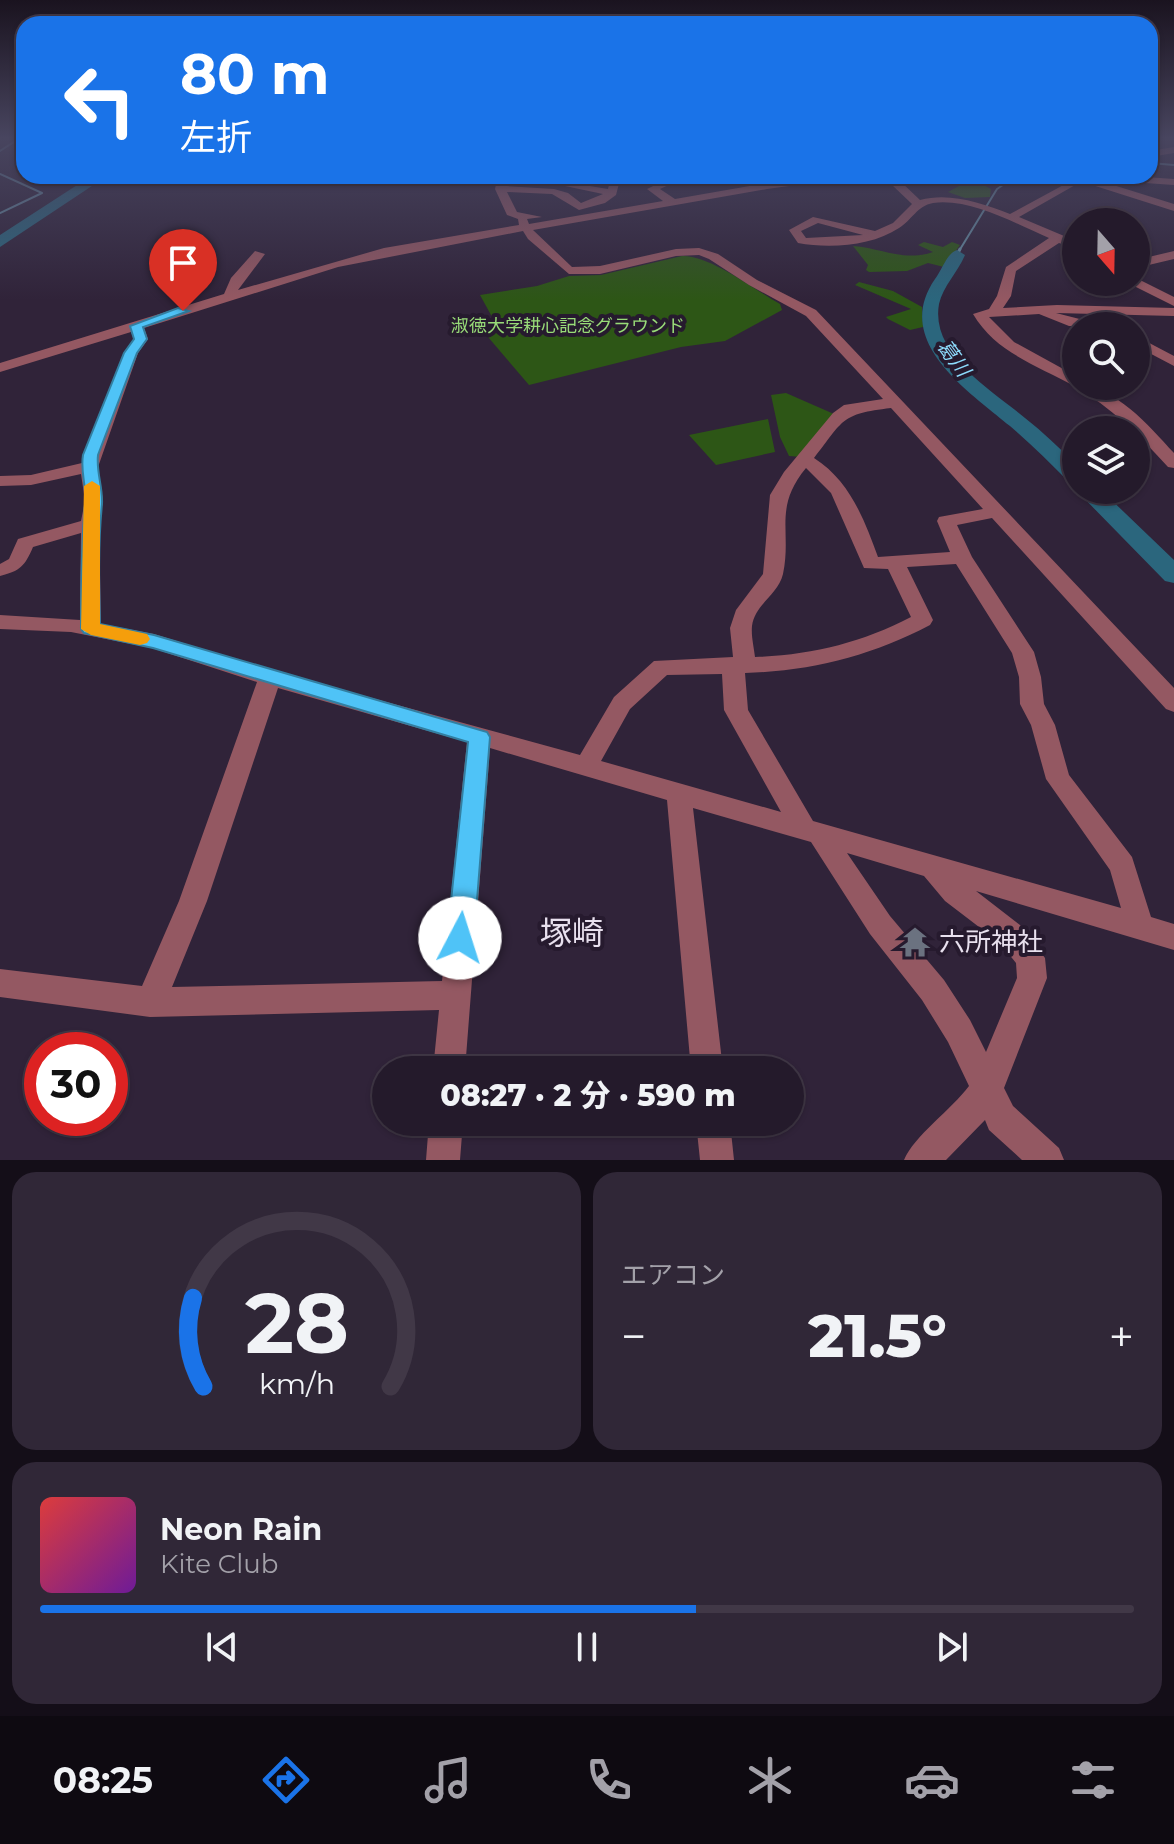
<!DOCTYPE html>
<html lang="ja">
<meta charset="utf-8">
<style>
body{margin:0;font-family:Montserrat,"Noto Sans JP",sans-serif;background:#302737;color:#f1f3f6;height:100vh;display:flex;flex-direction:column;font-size:30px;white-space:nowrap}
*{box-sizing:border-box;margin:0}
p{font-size:26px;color:#a3a1a9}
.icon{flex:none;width:44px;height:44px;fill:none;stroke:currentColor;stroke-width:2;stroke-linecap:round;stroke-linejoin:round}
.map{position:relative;height:1160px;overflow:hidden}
.panel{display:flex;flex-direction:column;gap:12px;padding:12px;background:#140e18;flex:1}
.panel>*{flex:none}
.hud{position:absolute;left:16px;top:16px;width:1142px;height:168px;border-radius:24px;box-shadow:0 2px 6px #0004,0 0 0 2px #413847;background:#1a73e8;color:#fff;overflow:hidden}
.needle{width:52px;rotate:160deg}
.controls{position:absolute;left:1062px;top:208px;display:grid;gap:16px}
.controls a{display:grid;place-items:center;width:88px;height:88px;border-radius:50%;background:#241a2b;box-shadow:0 2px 6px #0004,0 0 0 2px #413847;font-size:40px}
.speed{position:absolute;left:24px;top:1032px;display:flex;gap:16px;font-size:40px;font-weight:700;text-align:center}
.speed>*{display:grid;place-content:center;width:104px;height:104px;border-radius:50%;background:#241a2b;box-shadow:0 2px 6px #0004,0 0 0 2px #413847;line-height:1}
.speed .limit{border:12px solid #d22;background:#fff;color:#111}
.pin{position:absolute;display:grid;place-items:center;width:68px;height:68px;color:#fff;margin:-82px -34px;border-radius:50% 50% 50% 0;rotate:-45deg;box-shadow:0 0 8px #0007}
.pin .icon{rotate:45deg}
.me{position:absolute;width:88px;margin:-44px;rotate:5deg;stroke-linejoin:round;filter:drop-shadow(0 0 6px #0008)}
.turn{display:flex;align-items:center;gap:28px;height:168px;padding:0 32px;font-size:36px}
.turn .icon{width:104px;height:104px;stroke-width:2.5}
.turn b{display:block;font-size:56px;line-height:68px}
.big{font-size:60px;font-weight:800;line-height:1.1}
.panel .card{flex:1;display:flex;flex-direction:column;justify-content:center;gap:12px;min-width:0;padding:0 28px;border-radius:24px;background:#302737}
.panel .dial{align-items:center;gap:0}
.dial svg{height:208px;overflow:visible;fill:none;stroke:#413847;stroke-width:7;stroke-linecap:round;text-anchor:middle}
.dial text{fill:#f1f3f6;stroke:none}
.song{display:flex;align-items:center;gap:24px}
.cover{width:96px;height:96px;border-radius:12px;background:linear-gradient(135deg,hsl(0 70% 55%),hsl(280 70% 35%))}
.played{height:8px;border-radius:4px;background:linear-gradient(90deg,#1a73e8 60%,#413847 60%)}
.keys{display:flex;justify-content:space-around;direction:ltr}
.heat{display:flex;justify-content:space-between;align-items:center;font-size:44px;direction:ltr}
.panel .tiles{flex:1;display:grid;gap:12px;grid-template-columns:1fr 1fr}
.card:last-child{grid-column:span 2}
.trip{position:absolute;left:372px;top:1056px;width:432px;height:80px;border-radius:40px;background:#241a2b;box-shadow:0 2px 6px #0004,0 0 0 2px #413847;font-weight:800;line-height:80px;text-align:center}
.dock{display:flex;height:128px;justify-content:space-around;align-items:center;background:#0e0a11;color:#a3a1a9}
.dock .icon{width:56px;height:56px}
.dock .current{color:#1a73e8}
.dock b{font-size:36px;color:#f1f3f6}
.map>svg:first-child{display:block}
.green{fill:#2d5616}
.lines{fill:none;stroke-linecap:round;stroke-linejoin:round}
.stream-far1{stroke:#648b9f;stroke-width:2}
.stream{stroke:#648b9f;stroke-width:3}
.river{fill:#2b667d;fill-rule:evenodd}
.minor{fill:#945862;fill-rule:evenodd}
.route{fill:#4fc3f7;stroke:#337fa1;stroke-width:2}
.slow{fill:#f59e0b}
.labels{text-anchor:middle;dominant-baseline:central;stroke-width:8;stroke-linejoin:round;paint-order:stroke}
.far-park-label{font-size:18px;fill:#98db78;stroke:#261a2e}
.far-water-label{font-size:20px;font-style:italic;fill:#8ddbfc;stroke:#261a2e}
.near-poi-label{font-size:26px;fill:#e8e0ee;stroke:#261a2e;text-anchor:start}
.near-quarter-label{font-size:32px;fill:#e8e0ee;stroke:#261a2e}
</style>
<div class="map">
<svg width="1174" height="1160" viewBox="0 0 1174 1160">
<rect width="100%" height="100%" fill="#302339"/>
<path class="green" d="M971 178 991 189 990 197 965 198 948 192 959 186 957 181Z
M924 242 943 247 952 242 960 245 944 267 928 263 907 271 869 272 866 270 868 265 853 246C881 248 904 262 933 252L918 245Z
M682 256C710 255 753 289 780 304L782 310 725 341 681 347 529 385 482 330 497 326 480 295 537 286 569 276 601 275Z
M859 282 893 291 922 307 923 327 910 330 888 319 886 317 911 309 855 285Z
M786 393 834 414 802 457 789 456 780 437 771 395Z
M768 419 775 452 716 465 689 435Z"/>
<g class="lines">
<path class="stream-far1" d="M0 151 20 138
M1150 163 1174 165
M0 174 42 193 0 213
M959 251 997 189 1016 176"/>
<path class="stream" d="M957 255 960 249"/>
<path class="river" d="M91 176H107L0 247V235Z
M957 250 965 255C958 272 943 286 939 304 930 355 993 391 1025 418 1043 432 1059 448 1076 464V483L1068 481C1049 462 1030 443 1010 426 967 390 892 341 935 279 942 270 947 253 957 250Z
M1076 490H1101L1174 560V583L1165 581Z"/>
<path class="minor" d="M1174 147V153L1150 157V151Z
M611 176H621L616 195 605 203 579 210 552 194 507 192 517 212 542 217 527 219 529 224 663 201 647 189 674 176H688L660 189 675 199 767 183 863 176 767 189 533 230 572 267 600 266 676 249 699 248 718 254 757 280 816 310 1174 688V712L1166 709 992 518 957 525 972 557 1034 652 1041 677 1044 704 1055 725 1069 775 1132 857 1151 917 1174 924V950L976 891 1020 925 1045 958 1047 978 1004 1088 1013 1106 1059 1148 1064 1160H1022L989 1130 985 1120 946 1160H904C914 1136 951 1110 969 1086L948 1042 922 1000 870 934 811 842 693 808 723 1070H691L667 800 490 748 465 1070H433L439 1010 150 1017 0 997V969L142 986 179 901 257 682 152 648 71 632 0 629V615L80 620 81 533 33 547C25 566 20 571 0 576V564L9 559 18 539 81 521 85 501 81 474 31 485 0 486V476L31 475 82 463 124 353 134 339 131 332 0 372V363L224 294 231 278 255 251 265 254 238 290 384 248 519 225 518 219 507 215 495 189 497 180H505L506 186 554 189 568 193 581 203 603 194 565 186V182L608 189ZM523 231 528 239 569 274H600L676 256 699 255 709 259 749 285 806 316 883 399 844 405 833 413 784 472 770 495 763 574 736 610 730 628 733 657 654 661 614 697 580 755 273 671 154 634 101 624 99 524 103 501 98 467 138 353 148 339 144 328 338 267ZM891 408 983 509 939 517 937 521 950 552 878 557C864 519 850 481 814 458 844 420 840 414 891 408ZM806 468 831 493 864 568 888 569 911 617C861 643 811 655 755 657 754 648 751 636 752 626 755 604 778 595 783 574 792 531 773 508 806 468ZM956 564 1012 653 1019 677 1020 704 1031 725 1046 779 1110 870 1121 908 813 821 748 710 745 673C812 671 871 656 930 625L933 620 907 567ZM722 674 724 710 781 812 601 761 630 709 667 675ZM278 688 467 742 442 981 172 987 207 901ZM847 853 924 876 945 901 1000 943 1016 963 1017 978 986 1052 970 1020 944 980 890 916Z
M866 176 899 180 920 200C950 192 981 203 1010 214L1080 176H1093L1094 179 1174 204V211L1086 183 1084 180 1019 217 1076 241V249L1059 243 1016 271 1011 296 1003 308 1057 305 1174 308V316L1056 313 1107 326H1069L1039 314 989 317 1014 342 1076 376V386C1116 386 1148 425 1174 453V468L1168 467C1139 435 1111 407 1074 386 1037 365 996 353 973 314L989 309 997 296 1006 267 1049 238C1016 224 971 198 933 203 917 206 912 220 899 228 872 246 830 249 798 243L789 230 813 217 875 231 893 223 912 204 891 184ZM818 223 863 235 806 238 801 231Z
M1131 176 1174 179V185L1102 180 1097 177Z
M1174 251V259L1136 268V260Z
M1136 278 1174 297V306L1132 285 1130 282H1136Z
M1136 336 1174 356V366L1136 346Z
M429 1122H463L460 1160H426Z
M696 1122H730L734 1160H700Z"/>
</g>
<linearGradient id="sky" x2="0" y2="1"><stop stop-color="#1a131f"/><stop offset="0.46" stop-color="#48455f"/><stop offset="1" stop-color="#48455f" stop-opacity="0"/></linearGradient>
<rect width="1174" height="300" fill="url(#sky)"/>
<path class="route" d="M178 308 189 311 143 327 147 339 137 353 98 455C96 472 103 487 102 504 98 544 99 584 100 624L154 635 487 732 490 737 474 938 470 947 460 950 451 947 447 938 468 742 153 648 84 633 81 629C81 587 81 546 85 504 87 487 80 472 83 455L124 353 134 339 130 326Z"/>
<path class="slow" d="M92 481 100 486V624L147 634 150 639 147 643 140 645 91 635 81 629 84 486Z"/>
<defs>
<g id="temple-bare" transform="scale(2.4)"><path d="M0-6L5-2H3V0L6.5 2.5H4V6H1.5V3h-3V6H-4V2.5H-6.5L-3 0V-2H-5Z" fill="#6b7280" stroke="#261a2e" stroke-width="2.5" paint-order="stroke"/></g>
</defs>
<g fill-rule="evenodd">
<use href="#temple-bare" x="915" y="942"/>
</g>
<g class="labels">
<g class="far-park-label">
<text x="568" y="326">淑徳大学耕心記念グラウンド</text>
</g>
<g class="far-water-label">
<text transform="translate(954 358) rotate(54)">葛川</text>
</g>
<g class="near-poi-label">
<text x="939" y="942">六所神社</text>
</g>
<g class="near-quarter-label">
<text x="572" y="932">塚崎</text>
</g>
</g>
</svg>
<div class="controls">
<a><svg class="needle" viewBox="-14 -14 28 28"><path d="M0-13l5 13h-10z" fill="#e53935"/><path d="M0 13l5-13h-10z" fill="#a3a1a9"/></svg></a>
<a><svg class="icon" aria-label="search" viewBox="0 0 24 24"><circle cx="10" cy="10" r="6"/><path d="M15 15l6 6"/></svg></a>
<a><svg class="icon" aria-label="layers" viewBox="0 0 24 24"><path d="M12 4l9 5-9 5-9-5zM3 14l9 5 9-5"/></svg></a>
</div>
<div class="speed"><div class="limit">30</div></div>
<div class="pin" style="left:183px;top:311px;background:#d93025"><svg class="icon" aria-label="arrive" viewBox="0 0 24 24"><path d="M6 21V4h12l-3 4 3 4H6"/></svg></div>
<svg class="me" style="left:460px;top:938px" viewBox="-20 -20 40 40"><circle r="19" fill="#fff"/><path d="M0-13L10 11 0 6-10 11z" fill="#4fc3f7"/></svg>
<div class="trip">08:27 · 2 分 · 590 m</div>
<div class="hud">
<div class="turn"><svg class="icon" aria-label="left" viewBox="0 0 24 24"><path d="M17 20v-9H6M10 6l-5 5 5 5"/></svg><div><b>80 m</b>左折</div></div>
</div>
</div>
<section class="panel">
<div class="tiles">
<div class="card dial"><svg viewBox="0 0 100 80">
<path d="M14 69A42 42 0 1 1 86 69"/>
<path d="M14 69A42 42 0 0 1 10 35" stroke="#1a73e8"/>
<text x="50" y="56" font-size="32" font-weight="700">28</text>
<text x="50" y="72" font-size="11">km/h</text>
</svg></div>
<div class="card"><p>エアコン</p>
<div class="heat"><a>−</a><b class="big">21.5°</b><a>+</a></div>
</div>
<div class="card">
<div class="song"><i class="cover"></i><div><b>Neon Rain</b><p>Kite Club</p></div></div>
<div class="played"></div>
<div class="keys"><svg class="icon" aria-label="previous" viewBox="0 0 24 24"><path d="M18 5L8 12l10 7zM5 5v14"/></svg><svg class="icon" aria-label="pause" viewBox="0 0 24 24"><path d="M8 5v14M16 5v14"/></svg><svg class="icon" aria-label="next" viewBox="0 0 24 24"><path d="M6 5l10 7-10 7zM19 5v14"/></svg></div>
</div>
</div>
</section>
<nav class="dock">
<b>08:25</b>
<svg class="icon current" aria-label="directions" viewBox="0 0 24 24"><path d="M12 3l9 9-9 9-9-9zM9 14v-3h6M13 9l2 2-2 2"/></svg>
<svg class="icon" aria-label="music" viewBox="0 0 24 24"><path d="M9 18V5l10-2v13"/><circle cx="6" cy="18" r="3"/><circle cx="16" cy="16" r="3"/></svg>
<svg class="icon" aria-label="phone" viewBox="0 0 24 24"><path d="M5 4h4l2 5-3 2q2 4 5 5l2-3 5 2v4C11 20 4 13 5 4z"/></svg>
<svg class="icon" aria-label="climate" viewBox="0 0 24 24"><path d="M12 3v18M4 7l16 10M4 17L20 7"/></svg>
<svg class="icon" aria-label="car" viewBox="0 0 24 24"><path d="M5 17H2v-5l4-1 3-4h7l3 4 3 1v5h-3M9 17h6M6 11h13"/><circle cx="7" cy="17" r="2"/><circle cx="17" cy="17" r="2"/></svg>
<svg class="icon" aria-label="filters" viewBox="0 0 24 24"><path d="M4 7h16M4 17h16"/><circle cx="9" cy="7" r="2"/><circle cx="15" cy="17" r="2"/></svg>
</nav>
